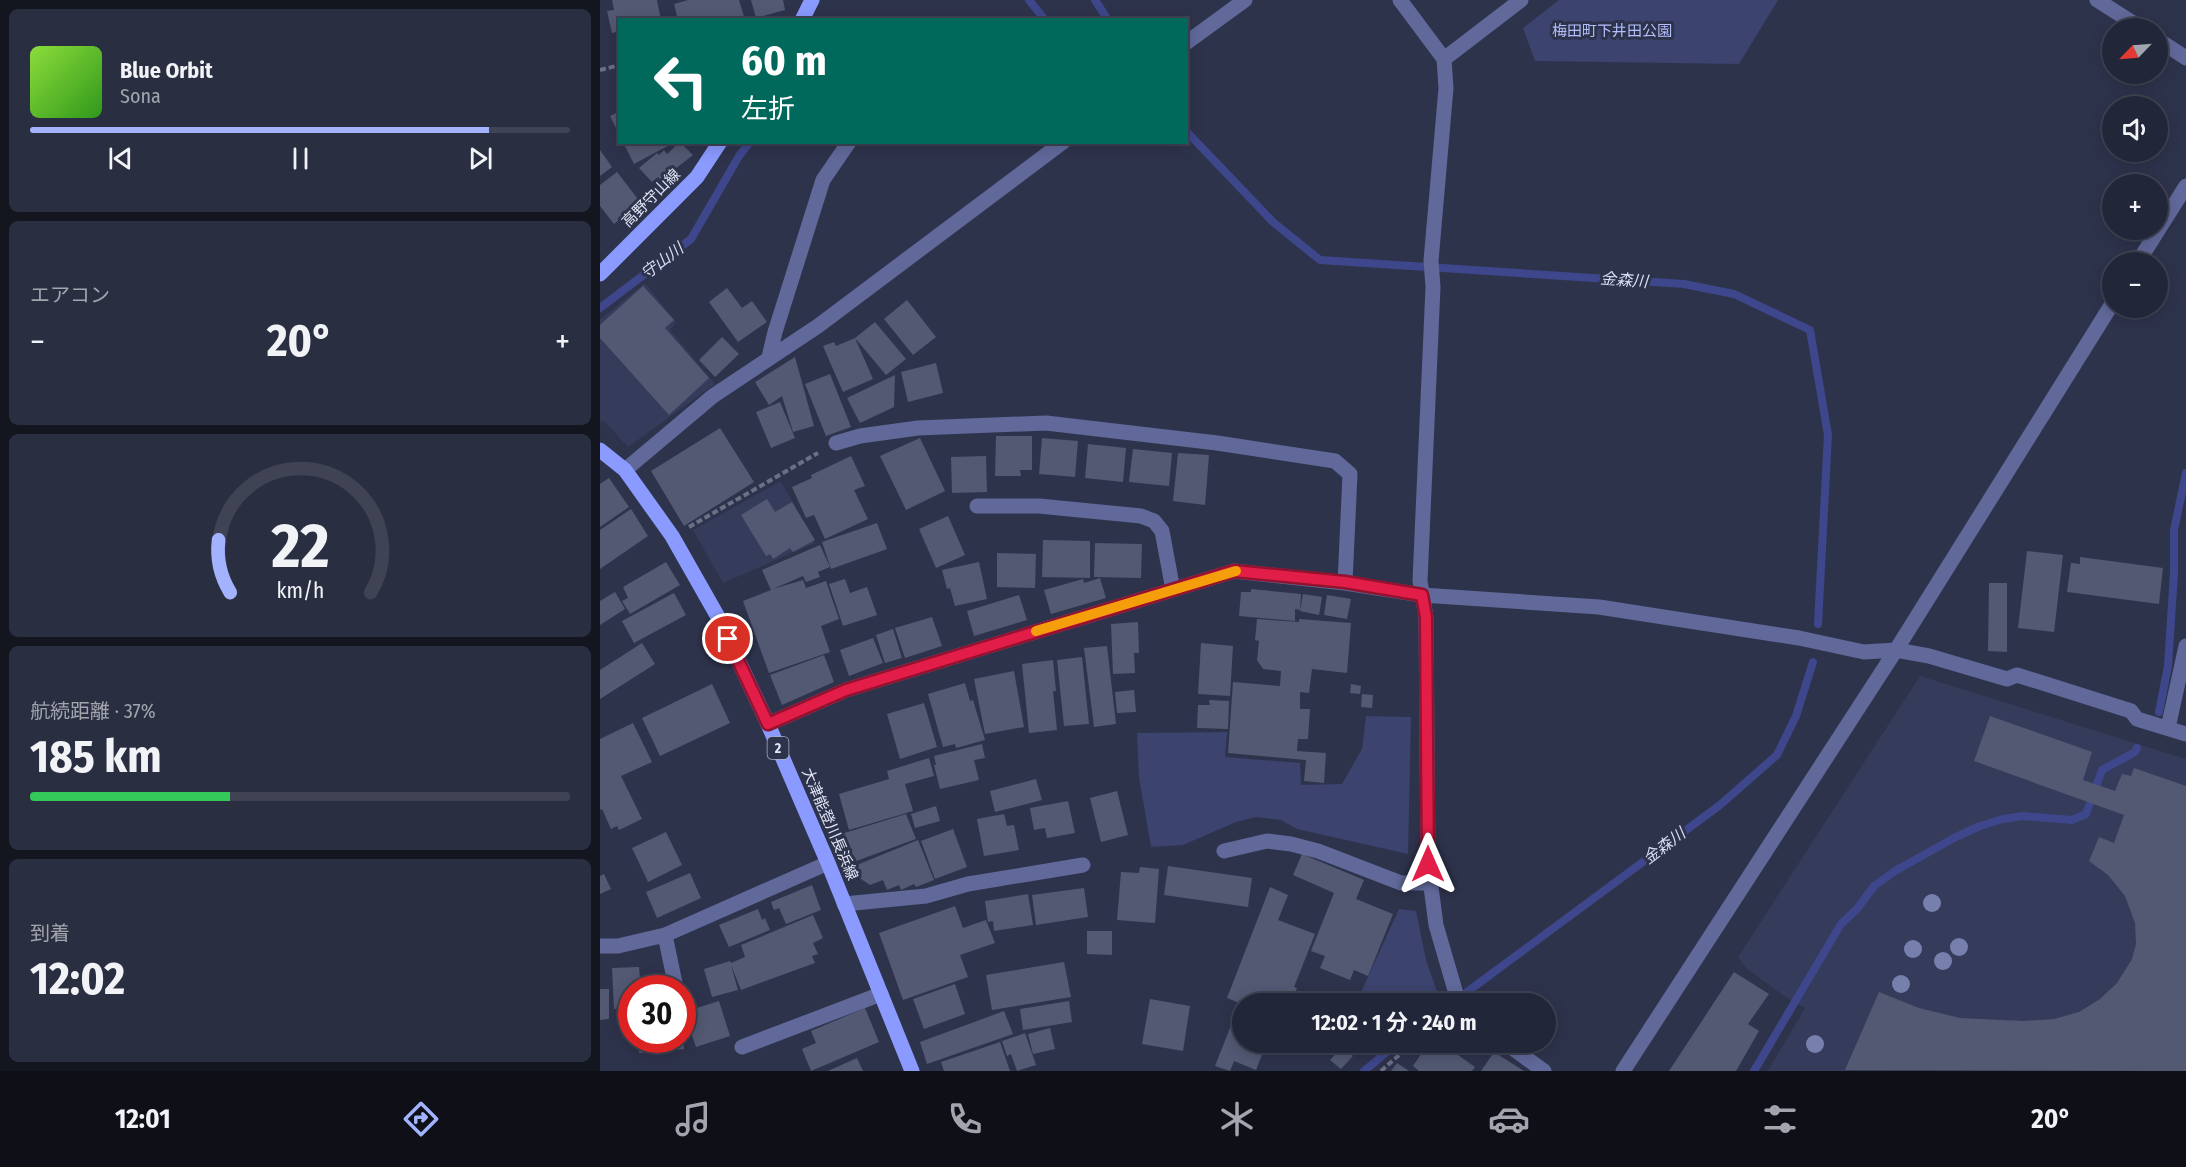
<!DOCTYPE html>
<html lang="ja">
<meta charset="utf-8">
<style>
body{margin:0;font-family:"Fira Sans Condensed","Noto Sans JP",sans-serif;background:#2a2e41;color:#f1f3f6;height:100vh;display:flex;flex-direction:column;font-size:22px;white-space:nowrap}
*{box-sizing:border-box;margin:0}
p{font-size:20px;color:#a2a5ae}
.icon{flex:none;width:33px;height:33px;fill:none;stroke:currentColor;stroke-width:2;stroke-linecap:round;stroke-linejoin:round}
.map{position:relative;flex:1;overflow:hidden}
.sheet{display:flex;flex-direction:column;gap:9px;padding:9px;background:#13151f;width:600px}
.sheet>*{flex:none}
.banner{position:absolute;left:18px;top:18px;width:570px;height:126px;border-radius:0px;box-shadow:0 3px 15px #0003,0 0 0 2px #3f4353;background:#00695c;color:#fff;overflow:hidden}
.needle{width:39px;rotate:245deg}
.controls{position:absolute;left:1502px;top:18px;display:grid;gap:12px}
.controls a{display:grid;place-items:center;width:66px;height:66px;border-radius:50%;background:#222639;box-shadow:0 3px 15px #0003,0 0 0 2px #3f4353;font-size:30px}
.speed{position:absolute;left:18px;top:975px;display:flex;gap:12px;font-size:30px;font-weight:700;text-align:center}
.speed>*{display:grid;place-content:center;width:78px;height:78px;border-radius:50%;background:#222639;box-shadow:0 3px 15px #0003,0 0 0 2px #3f4353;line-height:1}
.speed .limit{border:9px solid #d22;background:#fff;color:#111}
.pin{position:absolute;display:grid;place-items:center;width:51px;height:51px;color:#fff;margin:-26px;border:3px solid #fff;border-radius:50%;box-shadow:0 2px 6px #0007}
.me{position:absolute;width:66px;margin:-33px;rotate:0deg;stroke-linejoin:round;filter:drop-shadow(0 0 4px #0008)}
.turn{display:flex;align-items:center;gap:21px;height:126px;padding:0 24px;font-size:27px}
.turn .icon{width:78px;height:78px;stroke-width:2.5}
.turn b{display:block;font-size:42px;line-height:51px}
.big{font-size:45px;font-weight:700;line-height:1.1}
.sheet .widget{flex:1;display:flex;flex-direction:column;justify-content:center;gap:9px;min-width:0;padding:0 21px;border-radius:9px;background:#2a2e41}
.sheet .dial{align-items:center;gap:0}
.dial svg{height:156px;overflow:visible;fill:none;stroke:#3f4353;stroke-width:7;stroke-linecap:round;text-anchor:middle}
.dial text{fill:#f1f3f6;stroke:none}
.song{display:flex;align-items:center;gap:18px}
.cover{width:72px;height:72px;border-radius:9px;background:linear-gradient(135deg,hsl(90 70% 55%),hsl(110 70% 35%))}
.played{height:6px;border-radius:3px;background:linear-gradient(90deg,#a3b2fd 85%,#3f4353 85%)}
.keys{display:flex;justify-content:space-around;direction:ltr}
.heat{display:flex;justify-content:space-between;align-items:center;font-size:33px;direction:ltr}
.charge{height:9px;border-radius:4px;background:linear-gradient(90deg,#34c759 37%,#3f4353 0)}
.trip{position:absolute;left:632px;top:993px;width:324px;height:60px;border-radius:30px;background:#222639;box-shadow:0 3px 15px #0003,0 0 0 2px #3f4353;font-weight:700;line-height:60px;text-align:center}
.menu{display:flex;height:96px;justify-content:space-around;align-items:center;background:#0e0f17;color:#a2a5ae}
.menu .icon{width:42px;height:42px}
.menu .current{color:#a3b2fd}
.menu b{font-size:27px;color:#f1f3f6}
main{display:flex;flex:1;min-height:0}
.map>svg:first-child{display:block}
.built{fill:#353b5a}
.green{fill:#3b436e}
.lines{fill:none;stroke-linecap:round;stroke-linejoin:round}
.stream{stroke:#3e478b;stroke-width:8}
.building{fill:#535973}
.path{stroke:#6b7086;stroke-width:4;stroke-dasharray:6 3;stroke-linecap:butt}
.minor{stroke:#60699a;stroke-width:15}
.major{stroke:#8a9afe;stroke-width:15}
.tree{fill:#7780ac}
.route-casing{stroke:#92132f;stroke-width:15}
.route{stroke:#e11d48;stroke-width:10}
.slow{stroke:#f59e0b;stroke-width:10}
.labels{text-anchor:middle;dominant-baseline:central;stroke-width:6;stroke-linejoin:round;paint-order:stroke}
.shield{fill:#2e334c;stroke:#acb0c3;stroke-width:1.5}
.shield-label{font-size:14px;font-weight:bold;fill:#e2e6f6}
.park-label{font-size:15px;fill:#b3bffb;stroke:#2e334c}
.street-label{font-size:15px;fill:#e2e6f6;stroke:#2e334c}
.water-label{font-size:16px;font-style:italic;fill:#d9def2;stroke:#2e334c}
</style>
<main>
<section class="sheet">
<div class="widget">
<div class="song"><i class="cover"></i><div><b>Blue Orbit</b><p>Sona</p></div></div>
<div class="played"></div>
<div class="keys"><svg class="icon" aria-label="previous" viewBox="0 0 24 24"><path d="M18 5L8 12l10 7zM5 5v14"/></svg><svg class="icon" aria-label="pause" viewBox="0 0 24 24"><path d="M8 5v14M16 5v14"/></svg><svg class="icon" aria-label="next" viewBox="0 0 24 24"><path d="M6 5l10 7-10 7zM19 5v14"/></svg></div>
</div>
<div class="widget"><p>エアコン</p>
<div class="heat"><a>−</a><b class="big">20°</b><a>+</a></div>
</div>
<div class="widget dial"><svg viewBox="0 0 100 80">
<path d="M14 69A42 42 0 1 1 86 69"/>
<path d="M14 69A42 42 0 0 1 8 42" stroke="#a3b2fd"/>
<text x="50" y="56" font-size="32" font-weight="700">22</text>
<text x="50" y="72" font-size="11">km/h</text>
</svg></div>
<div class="widget"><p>航続距離 · 37%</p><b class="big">185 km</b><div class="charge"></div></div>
<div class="widget"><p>到着</p><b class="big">12:02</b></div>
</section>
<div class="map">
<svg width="1586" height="1071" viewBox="0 0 1586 1071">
<rect width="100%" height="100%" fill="#2e334c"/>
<path class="built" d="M45 283 76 322 70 330 115 384 28 447 5 422 0 421V320Z
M181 481 215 543 123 583 93 530Z
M1320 676 1586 759V1071H1168L1205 1008 1184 996 1147 969 1138 957Z"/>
<path class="green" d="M959 0H1178L1139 64 935 61 923 28Z
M766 716 811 717 808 854 697 829 681 820 656 817 636 822 583 845 551 847 539 777 537 733 627 732 625 757 700 763 701 785 742 784 762 749Z
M799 909 816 911 826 960 840 1000 836 1003H779L761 992Z"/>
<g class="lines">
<path class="stream" d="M429 0 445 20
M495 0 508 20
M586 131 673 222 720 260 1084 284 1134 294 1210 330 1228 435 1218 624
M0 308 91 239 139 156 150 142
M1559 712 1568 666 1574 573V530L1586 473
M867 992 1120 805 1177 755 1196 716 1213 662
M764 1071 799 1042
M1154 1071 1241 924 1257 909 1274 886 1295 871 1354 838 1380 826 1403 819 1423 816 1472 820 1486 814 1502 770 1535 752 1537 748"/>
</g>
<path class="building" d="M12 0H57L61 20H20V31L12 33 7 11 14 10Z
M88 0H139L145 20H78L74 4Z
M151 0H183L185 10 156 18Z
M20 111V136L10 116Z
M23 142H75L34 164Z
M80 142 93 155 75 169 78 173 64 184 58 177 52 182 39 168 57 153 59 155 64 150 67 154Z
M0 150 12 167 0 176Z
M17 172 41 203 14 224 0 206V185Z
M43 286 74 320 65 328 109 378 69 415 0 338V325Z
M127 288 142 308 152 301 167 322 138 342 109 302Z
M307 300 336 337 313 355 284 319Z
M275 322 306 359 286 375 255 338Z
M122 337 139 354 115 377 99 360Z
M255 338 273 379 243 392 223 346 234 342 236 346Z
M195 357 214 426 193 432 182 396 169 405 155 382Z
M336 363 343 393 308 402 301 372Z
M230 374 251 427 226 436 205 384Z
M295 375 294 407 260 423 247 398Z
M180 402 195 438 171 448 156 412Z
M120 428 154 482 84 526 51 471Z
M396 436H432V470H420L421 476H395Z
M320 438 345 491 306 510 280 456Z
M442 438 478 441 475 477 439 474Z
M488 444 526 448 523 482 485 478Z
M533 449 572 453 569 486 529 482Z
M578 453 609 455 605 505 573 501Z
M251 456 265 486 254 490 268 519 225 539 214 515 206 518 192 487 212 478 211 475Z
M386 456 387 492 352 493 351 457Z
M9 478 29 507 0 527V484Z
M167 499 175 512 192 502 215 540 193 552 190 548 173 559 170 554 166 556 141 515Z
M31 509 48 536 0 569V530Z
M348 516 365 555 336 568 319 529Z
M277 523 287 549 231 569 222 542Z
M443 540 490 541V578L442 577Z
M495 543 542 544 541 578 494 577Z
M220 545 230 567 218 572 220 577 206 582 203 576 173 589 203 580 206 588 226 581 239 619 221 626 230 652 169 673 143 601 171 590 162 570Z
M1427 551 1463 555 1454 632 1418 628Z
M397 553 436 554 435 588 397 587Z
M1480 557 1563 568 1559 604 1467 592 1471 563 1480 564Z
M66 562 80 585 30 614 22 601 28 598 23 587Z
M379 562 387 599 355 606 350 588 347 589 342 570Z
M500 578 506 598 451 614 444 590 483 579 484 583Z
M245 579 250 593 267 587 277 615 243 626 229 584Z
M1389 583H1407V652L1388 651Z
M651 589 701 594 700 610 695 609V621L639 616 641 592H651Z
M15 592 25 609 0 625V601Z
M74 593 86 615 34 643 22 621Z
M703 594 722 597 719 615 700 611Z
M419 595 427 620 374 636 367 611Z
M727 595 751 599 747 619 724 615Z
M332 617 342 646 305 658 295 628Z
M657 619 699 622V619L751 623 747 673 712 669 709 693 700 692V709H710L708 739H698L697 751 726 753 724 783 704 781 706 760 628 753 633 682 680 686 681 671 663 669 657 660 659 641 655 640Z
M538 622 539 653H534L535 673 513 674 511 624Z
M293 629 302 658 285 663 276 635Z
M273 638 283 663 249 676 240 650Z
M42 643 55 664 0 699V670Z
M601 643 633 646 630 696 598 694Z
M507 646 516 724 494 727 484 648Z
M224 655 234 682 182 705 170 675Z
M482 657 489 724 464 726 457 660Z
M453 660 456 691H453L457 730 429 733 422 664Z
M414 671 424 727 385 734 374 679Z
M365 683 370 701 373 700 385 740 356 748 355 744 343 747 328 694Z
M112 684 130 723 60 756 42 718Z
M751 684 761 686 760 694 750 693Z
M534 690 536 712 517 713 515 692Z
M762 694 773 695 772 708 761 707Z
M609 700 629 701 628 729 597 728 598 705H610Z
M324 703 337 747 300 759 287 714Z
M1390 716 1492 752 1483 780 1515 791 1522 774 1531 776 1534 768 1586 786V1071L1245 1070 1279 992 1319 1008 1360 1018 1423 1021 1454 1019 1479 1012 1500 999 1517 983 1532 959 1536 944 1535 923 1525 896 1508 875 1489 861 1499 837 1514 843 1524 815 1374 761Z
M33 723 52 762 21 776 42 819 19 830 17 826 11 829 2 809 0 810V739Z
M382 744 385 758 374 760 379 780 340 789 334 765H336L334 756Z
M329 758 334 776 305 784 313 811 249 830 239 794 289 779 287 771Z
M436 779 442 800 395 812 390 791Z
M517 791 528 835 501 842 490 798Z
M468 801 475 833 447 838 445 828 434 830 430 808Z
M336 806 340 821 315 828 311 814Z
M306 814 316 839 248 864 238 835Z
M404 814 407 826 414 825 419 850 384 856 377 819Z
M353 829 367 867 335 879 321 841Z
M66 832 82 865 48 882 32 848Z
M318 840 334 880 316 887 314 884 301 890 299 885 287 890 283 880 270 885 255 875 252 867Z
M702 854 764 880 756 899 793 914 768 976 754 970 750 980 720 968 725 956 711 951 734 893 693 875Z
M568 866 652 878 648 907 564 895Z
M540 867 559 869 555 923 517 920 521 872 539 873Z
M90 873 101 898 57 918 46 892Z
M4 874 11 889 0 894V876Z
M212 885 221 910 186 924 179 908 174 910 171 902Z
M670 887 688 895 678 920 715 934 694 987 697 988 691 1004H642L627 998Z
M484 888 488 917 436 925 432 895Z
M428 894 433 925 394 931 393 921 388 922 385 901Z
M355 906 363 928 386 920 395 943 360 955 368 977 303 1000 279 933Z
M158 909 162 920 165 918 170 930 129 947 119 925Z
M213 915 223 938 213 943 218 954 212 956 215 963 141 990 131 965 138 990 112 997 104 969 130 961 131 963 145 957 141 945Z
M487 931H512V955L487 954Z
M464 962 471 997 392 1010 386 975Z
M39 967 40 978H44L45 988H32V1008L14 1009 12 968Z
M1134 972 1169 994 1148 1024 1159 1031 1136 1071H1069Z
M355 984 365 1014 324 1029 313 999Z
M0 989H9V1019L0 1020Z
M550 999 590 1006 583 1051 542 1044Z
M119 1001 130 1036 96 1047 84 1012Z
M469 1001 472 1022 423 1030 420 1009Z
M265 1008 279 1042 211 1071 202 1049 216 1043 211 1031Z
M637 1010 642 1012V1042H667L656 1070 634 1061 630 1071 615 1066Z
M404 1011 413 1034 327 1064 320 1042Z
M450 1028 455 1049 433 1054 428 1034Z
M425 1033 436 1065 417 1071 411 1054 407 1056 402 1041Z
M38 1040H83L84 1049 39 1053Z
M400 1042 410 1071H344L341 1062Z
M829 1042H840L875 1067 872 1071H819L813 1066Z
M743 1046 753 1056 741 1069 730 1060Z
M894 1052 924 1071H881Z
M257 1058 263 1071H228Z
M797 1063 809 1071H791Z"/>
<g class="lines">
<path class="path" d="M0 70 20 65
M89 527 218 453
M781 1071 814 1042"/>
<path class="minor" d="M800 0 844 59 846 88 831 261 833 287 820 581 826 617 828 864 836 925 859 1004
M1497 0 1541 28
M1557 39 1586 58
M586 43 645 0
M844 59 921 0
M1538 262 1586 186
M169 357 175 332 223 180 249 142
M236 443 260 436 318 428 446 423 617 443 735 461 750 474 745 583
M25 470 113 396 218 326 463 142
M377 506H439L541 516 554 521 562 531 573 590
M168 724 246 690 634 571 745 583 822 595 999 607 1199 638 1264 652 1296 650 1329 656 1407 679 1417 675 1531 711 1537 719 1586 734
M1568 728 1586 646
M624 851 667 841 691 844 718 851 801 883H830
M244 904 326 896 368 884 483 865
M65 935 75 983
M0 946H18L65 935 228 863
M904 1042 944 1071
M142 1047 281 994
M1023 1071 1296 650 1512 304"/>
<path class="major" d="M202 20 212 0
M0 274 97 177 120 142
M0 450 25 470 72 536 118 617 168 724 228 863 312 1071"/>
</g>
<g class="tree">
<circle cx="1332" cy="903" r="9"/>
<circle cx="1359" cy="947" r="9"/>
<circle cx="1313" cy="949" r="9"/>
<circle cx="1343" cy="961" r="9"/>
<circle cx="1301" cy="984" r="9"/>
<circle cx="1215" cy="1044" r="9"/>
</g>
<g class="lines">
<g class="route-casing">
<path id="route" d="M128 639 168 724 246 690 634 571 745 582 822 595 826 617 828 864"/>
</g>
<use href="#route" class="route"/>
<path class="slow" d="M436 631 636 571"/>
</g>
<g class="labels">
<rect class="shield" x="167.5" y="737" width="21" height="22" rx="4.5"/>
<g class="shield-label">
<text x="178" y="748">2</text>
</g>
<g class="park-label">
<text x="1012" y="31">梅田町下井田公園</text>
</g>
<g class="street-label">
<text transform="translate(51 198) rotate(-45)">高野守山線</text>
<text transform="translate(230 824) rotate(67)">大津能登川長浜線</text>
</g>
<g class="water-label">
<text transform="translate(62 261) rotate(-37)">守山川</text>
<text transform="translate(1024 280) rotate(4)">金森川</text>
<text transform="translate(1064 846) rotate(-37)">金森川</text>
</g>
</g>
</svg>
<div class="controls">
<a><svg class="needle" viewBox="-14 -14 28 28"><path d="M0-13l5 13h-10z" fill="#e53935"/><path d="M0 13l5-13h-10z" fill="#a2a5ae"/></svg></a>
<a><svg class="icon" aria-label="sound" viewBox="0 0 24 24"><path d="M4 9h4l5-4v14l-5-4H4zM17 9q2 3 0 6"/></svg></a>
<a>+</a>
<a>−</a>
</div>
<div class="speed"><div class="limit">30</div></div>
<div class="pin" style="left:128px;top:639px;background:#d93025"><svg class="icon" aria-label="arrive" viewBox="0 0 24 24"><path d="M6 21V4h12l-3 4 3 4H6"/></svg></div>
<svg class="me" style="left:828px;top:864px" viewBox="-20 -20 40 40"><path d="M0-17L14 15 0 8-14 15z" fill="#e11d48" stroke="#fff" stroke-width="4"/></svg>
<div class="trip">12:02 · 1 分 · 240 m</div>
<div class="banner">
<div class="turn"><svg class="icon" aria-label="left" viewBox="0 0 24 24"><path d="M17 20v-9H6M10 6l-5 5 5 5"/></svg><div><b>60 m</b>左折</div></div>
</div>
</div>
</main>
<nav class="menu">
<b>12:01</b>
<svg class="icon current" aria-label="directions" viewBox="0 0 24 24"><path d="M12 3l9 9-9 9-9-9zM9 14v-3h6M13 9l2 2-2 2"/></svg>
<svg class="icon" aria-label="music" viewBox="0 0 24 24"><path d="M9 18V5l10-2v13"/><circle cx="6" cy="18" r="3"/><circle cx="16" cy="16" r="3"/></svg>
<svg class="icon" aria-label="phone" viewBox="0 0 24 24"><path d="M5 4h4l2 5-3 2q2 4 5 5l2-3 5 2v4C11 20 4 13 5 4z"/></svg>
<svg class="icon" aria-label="climate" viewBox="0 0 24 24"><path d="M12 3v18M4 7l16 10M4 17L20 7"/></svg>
<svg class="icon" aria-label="car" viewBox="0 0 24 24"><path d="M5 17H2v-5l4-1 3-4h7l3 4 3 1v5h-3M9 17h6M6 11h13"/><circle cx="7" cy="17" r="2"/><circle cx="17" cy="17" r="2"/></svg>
<svg class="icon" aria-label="filters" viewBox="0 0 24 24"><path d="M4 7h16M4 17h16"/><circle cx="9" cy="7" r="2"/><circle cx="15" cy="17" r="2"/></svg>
<b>20°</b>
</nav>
